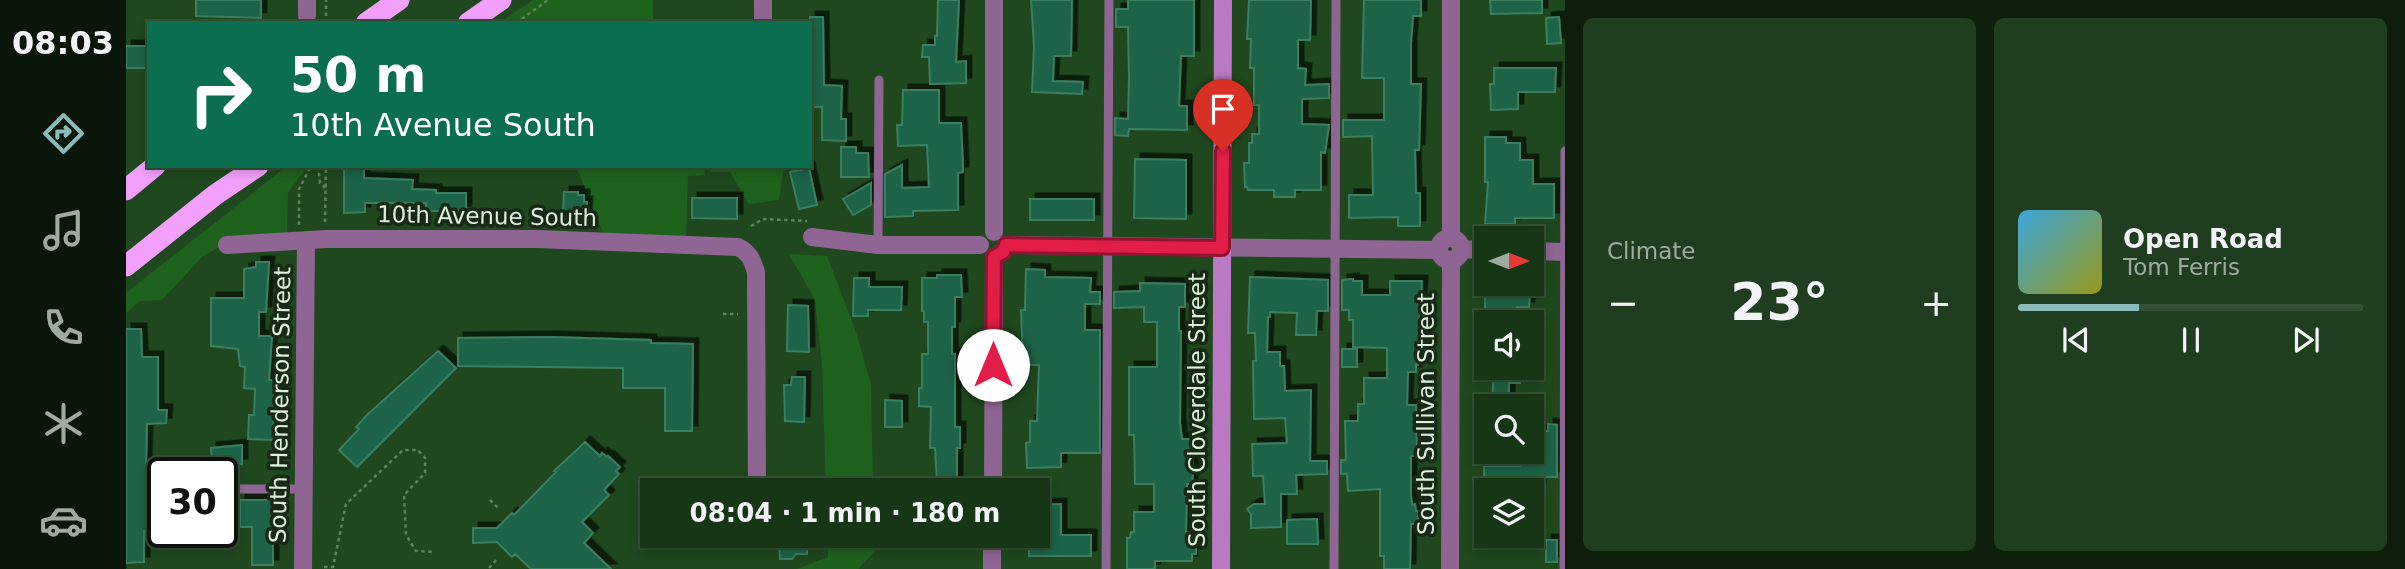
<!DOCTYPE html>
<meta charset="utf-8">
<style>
body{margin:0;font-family:"DejaVu Sans",sans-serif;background:#203e1f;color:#f1f3f6;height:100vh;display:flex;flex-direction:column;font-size:26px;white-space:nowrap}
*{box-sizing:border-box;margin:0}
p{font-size:23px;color:#9eaba1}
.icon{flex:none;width:38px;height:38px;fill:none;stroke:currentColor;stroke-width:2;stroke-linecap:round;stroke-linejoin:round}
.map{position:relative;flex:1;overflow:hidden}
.sheet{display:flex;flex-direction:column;gap:18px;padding:18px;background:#0d1e0c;width:840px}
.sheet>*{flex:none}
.top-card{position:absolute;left:21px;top:21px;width:665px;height:147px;border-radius:0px;box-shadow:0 4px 10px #0003,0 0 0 2px #365035;background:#0b6e4f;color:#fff;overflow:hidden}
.needle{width:46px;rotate:90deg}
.buttons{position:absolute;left:1348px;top:226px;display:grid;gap:14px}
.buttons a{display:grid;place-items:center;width:70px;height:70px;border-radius:0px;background:#173616;box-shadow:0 4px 10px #0003,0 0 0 2px #365035;font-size:35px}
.speed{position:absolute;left:21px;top:457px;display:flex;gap:14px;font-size:35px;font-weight:700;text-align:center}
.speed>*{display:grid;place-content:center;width:91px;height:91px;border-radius:50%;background:#173616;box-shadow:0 4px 10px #0003,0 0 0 2px #365035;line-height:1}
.speed .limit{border:4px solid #111;border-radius:10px;background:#fff;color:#111}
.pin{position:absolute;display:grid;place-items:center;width:60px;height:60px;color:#fff;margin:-72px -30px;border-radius:50% 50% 50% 0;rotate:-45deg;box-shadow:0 0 7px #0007}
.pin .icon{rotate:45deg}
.me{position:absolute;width:77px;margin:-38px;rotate:0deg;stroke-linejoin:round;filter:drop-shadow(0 0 5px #0008)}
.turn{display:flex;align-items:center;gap:24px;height:147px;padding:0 28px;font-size:32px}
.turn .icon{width:91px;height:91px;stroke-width:2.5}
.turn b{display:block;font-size:49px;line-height:60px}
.big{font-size:52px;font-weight:800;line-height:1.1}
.sheet .card{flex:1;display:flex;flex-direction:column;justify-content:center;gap:10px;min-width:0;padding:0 24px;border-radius:10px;background:#203e1f}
.song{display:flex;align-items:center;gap:21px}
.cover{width:84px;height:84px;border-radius:10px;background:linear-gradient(135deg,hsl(200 70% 55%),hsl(60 70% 35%))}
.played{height:7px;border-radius:4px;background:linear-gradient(90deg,#8bbbb9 35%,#365035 35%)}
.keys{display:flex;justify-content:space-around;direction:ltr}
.heat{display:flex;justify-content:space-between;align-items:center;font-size:38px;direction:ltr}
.sheet .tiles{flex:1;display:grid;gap:18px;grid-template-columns:repeat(2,1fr)}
.trip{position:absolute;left:514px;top:478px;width:410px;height:70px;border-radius:0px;background:#173616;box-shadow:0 4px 10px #0003,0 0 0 2px #365035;font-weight:800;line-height:70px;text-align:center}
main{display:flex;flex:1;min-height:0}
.menu{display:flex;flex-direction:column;width:126px;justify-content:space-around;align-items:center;background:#091609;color:#9eaba1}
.menu .icon{width:49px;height:49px}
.menu .selected{color:#8bbbb9}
.menu b{font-size:32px;color:#f1f3f6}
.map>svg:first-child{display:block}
.green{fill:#1f621e}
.building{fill:#1b6347;stroke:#3a7e60;stroke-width:2;filter:url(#shadow)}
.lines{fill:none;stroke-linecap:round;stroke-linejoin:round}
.path{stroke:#60825e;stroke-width:2.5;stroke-dasharray:3.5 3.5;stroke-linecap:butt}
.lane{stroke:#8f6593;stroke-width:9}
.street{stroke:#8f6593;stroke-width:18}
.secondary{stroke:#bb79c3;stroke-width:18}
.highway{stroke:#f2a0fb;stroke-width:21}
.route-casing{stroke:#92132f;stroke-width:18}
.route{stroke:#e11d48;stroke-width:12}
.labels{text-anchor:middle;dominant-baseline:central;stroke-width:7;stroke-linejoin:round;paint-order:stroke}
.street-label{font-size:23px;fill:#daf1d8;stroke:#182a17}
</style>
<main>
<nav class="menu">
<b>08:03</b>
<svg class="icon selected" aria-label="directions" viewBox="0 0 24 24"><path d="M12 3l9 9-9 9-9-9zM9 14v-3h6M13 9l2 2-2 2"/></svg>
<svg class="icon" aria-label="music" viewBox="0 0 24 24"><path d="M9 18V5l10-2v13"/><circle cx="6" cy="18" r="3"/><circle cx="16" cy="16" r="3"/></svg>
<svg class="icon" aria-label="phone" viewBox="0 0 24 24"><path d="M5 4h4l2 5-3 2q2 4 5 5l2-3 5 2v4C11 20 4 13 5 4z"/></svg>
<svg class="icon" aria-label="climate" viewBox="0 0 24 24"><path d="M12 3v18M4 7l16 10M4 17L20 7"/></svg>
<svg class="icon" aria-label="car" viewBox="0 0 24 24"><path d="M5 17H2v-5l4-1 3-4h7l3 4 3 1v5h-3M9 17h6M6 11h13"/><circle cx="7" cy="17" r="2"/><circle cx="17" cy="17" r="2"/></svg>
</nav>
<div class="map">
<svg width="1439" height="569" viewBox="0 0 1439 569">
<defs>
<filter id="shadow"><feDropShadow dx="5.5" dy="-5.5" stdDeviation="0" flood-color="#0009"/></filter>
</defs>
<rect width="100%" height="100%" fill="#1f481e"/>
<path class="green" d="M407 0H527V23H373Z
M161 166H182L162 193 161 239 101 243 77 256 36 300 14 301 0 313V293Z
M450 166H578L579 175 562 176 560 237 478 235Z
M583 166H658L653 200 623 204 604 172H584Z
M663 254 701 256 729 329 745 384 747 490H700L696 364 689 300Z
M702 536H749V551L732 569H671L702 557Z"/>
<path class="building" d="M70 0H135V18L70 16Z
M812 0H833L830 62 840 61V83L804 84 803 57H796L797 45H809V36H811Z
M905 0H946L945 56H928L927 81 957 82 956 94 906 92 908 46Z
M1002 0H1068V56H1055L1053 106H1061V130L1003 129 1002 136 989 135V118L1002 119 1003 77 1002 27H990V9H1002Z
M1123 0H1185L1184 40H1172V68L1180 69 1179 85 1203 84V98L1176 99V124L1203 125 1199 153 1195 152V190H1169V197H1148V190H1122L1121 187H1119L1118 163H1123V143H1126V134H1133V105H1128V68H1124L1125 39H1121Z
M1238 0H1295V16H1287L1285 42V84H1295L1293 150H1289L1290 193H1294V226H1272V217L1223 218V195H1247L1246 136 1217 137V120H1258V78H1236Z
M1364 0H1416V13L1365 14Z
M684 17H697L698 85 716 86 715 119H720V141L696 140V107H684Z
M1433 17 1435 43 1421 44 1420 18Z
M0 46H23V68H0Z
M1368 68H1430L1429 92H1392V109L1365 110 1364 84H1368Z
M777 90H813V123H835L837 167V172L832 173V210L787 211V216L759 217V174L776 165V188L803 187 801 145 772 146 771 125H776Z
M1359 137H1380V143H1394V160H1407V184H1428V218H1389V224H1359L1362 182H1359Z
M715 147H730V153H742L743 177H715Z
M1009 159 1060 160V219L1008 218Z
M218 166H238V178L287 180 286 189 310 190V193H340V211H300V203H239V212L218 213Z
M683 168 691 205 673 209 664 172Z
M745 183V205L727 215 717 199Z
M438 192H452V195H458V202H461L460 216 437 215Z
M566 198H611V219L566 218Z
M904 199H968V220H904Z
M130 262H143L140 312H133V336H146L143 380H148L147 440 122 439 123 415H128L129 389 118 388 119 367 114 366 112 349 85 346V298H118V269L130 267Z
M900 269 919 270V277L965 278 964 292H974V304H959V330H974V453H935V467L901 468 900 443 904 442V421H911L913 365H897L895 310H899Z
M811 275H835L836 297H829V327H826V354H829V427H834V448H831V483H811L809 448H804L805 407 793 406V388H796V354H802V322H798V311H796V278H811Z
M1124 277 1202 280V311H1191L1190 335H1170L1171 313 1144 312V317H1142L1141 352H1154V366H1158L1159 391 1185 390 1184 461H1201V474L1170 475 1171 494H1155V527L1125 528V514L1121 509 1128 504H1139L1137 476H1127L1126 444 1161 443 1159 418 1128 419 1127 361H1130L1129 333H1122Z
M728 278H743V287H776L775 310H742V316H727Z
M1227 279V281H1236V295H1264V281H1296L1292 365H1290V372H1282L1281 405H1290L1291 456H1285V496L1286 505 1289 504 1290 511H1292V524H1285L1284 569H1258V556H1254V489L1222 491 1221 474H1215V460H1220L1219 421H1232V404H1238V378H1261V348L1227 347V320H1223V310H1216V280Z
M1014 283 1059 284V307H1053V331H1055L1054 423 1056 439H1066L1067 472 1066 484H1061L1060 532H1067L1066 540H1070V554H1066V561H1029V569H1001V538H1004L1005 532H1008V512H1028V484H1009L1008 435H1003V367H1031V322H1018V307L988 308V292L1014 291Z
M1359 284H1386V286L1404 287 1403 307H1391V322H1359Z
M662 305 682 306 683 352 661 351Z
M0 329H15L16 357H32V410H41L40 423 21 424 20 466H37V498H31L30 531H18V562L0 563Z
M424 337 525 340V343L567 344 566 431H539V388H497V368L332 366V338Z
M1216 349H1231V367H1216Z
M312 351 330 368 231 467 213 450 233 429 230 427 242 414Z
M1368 368H1394V383H1383V406H1366Z
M666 377H679L678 422 659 421 658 385H665Z
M759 400 776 401V427H759Z
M1422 424 1431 425V477H1414V489H1358V466H1394V452H1405V431H1422Z
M459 442 474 456 476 453 481 457 482 456 494 467 490 471 493 474 478 490 483 495 456 522 467 533 458 543 485 569H405L389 554 386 557 371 542 347 543V528H371L386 513 388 515 430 472 428 471Z
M116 445V464L89 465V461H86L85 448Z
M114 500H147V565H126V527H114Z
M935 504V535H965V556H903V536H912V505Z
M1191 519 1192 544H1161V520Z
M659 536H709V546L681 548V554H670L666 559H654L653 542H660Z
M1420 540H1431V562H1420Z"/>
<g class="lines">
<path class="path" d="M200 23V0
M390 23 422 0
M192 166 194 183 199 188
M199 222 200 166
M173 225V189L185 166
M625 226 637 219 681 221
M597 314H612
M364 500 373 509
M198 567H207L220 504 277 450H292L299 458V473L278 495 280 535 290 551 309 552
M363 568 372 558"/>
<path class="lane" d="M752 245 753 80
M96 493 112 489H178
M980 569 983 0
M1208 569 1210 0
M1438 569 1439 151"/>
<path class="street" d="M181 16V0
M637 23V0
M868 232V0
M686 237 752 245H854
M1325 238V0
M1313 249a11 11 0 1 1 22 0a11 11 0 1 1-22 0Z
M101 245 200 239H411L612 247C624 253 626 260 630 272L631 490
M880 245 1313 250
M1335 249 1360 250
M1405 251 1439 252
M867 490 868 257
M631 536V540
M177 569 180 241
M866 569V536
M1324 569 1325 260"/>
<path class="secondary" d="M1095 569 1097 0"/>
<path class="highway" d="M240 23 273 0
M342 23 375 0
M0 190 29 166
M0 266 89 195 132 166"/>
</g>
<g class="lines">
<g class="route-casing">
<path id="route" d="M867 365 868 257 877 252 880 245 1096 248 1097 151"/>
</g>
<use href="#route" class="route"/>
</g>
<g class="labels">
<g class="street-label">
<text transform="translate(361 216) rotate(1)">10th Avenue South</text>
<text transform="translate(154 405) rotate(-89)">South Henderson Street</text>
<text transform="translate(1071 410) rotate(-90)">South Cloverdale Street</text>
<text transform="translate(1300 414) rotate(-90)">South Sullivan Street</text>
</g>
</g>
</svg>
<div class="buttons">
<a><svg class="needle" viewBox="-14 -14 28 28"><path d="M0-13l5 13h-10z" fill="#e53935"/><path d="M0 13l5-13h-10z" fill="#9eaba1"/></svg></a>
<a><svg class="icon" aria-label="sound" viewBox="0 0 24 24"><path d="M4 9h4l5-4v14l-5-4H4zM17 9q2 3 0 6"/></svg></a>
<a><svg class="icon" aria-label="search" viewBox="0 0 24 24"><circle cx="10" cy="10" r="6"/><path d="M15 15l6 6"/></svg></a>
<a><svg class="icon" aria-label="layers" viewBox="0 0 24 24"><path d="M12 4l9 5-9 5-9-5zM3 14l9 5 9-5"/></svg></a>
</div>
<div class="speed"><div class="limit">30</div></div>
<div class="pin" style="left:1097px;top:151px;background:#d93025"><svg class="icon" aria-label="arrive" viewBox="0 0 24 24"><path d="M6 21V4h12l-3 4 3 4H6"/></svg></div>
<svg class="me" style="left:867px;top:365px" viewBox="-20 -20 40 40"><circle r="19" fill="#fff"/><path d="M0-13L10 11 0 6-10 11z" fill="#e11d48"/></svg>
<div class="trip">08:04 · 1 min · 180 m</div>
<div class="top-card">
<div class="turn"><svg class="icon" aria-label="right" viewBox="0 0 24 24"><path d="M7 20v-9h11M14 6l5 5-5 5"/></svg><div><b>50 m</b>10th Avenue South</div></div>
</div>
</div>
<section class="sheet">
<div class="tiles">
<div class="card"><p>Climate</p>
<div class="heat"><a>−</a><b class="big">23°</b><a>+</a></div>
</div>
<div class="card">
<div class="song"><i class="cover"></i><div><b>Open Road</b><p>Tom Ferris</p></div></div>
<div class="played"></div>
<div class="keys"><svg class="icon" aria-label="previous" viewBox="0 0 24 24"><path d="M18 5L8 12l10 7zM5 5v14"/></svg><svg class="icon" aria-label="pause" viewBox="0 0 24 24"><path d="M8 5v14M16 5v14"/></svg><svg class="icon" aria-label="next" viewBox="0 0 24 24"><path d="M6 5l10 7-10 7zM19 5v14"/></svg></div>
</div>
</div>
</section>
</main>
